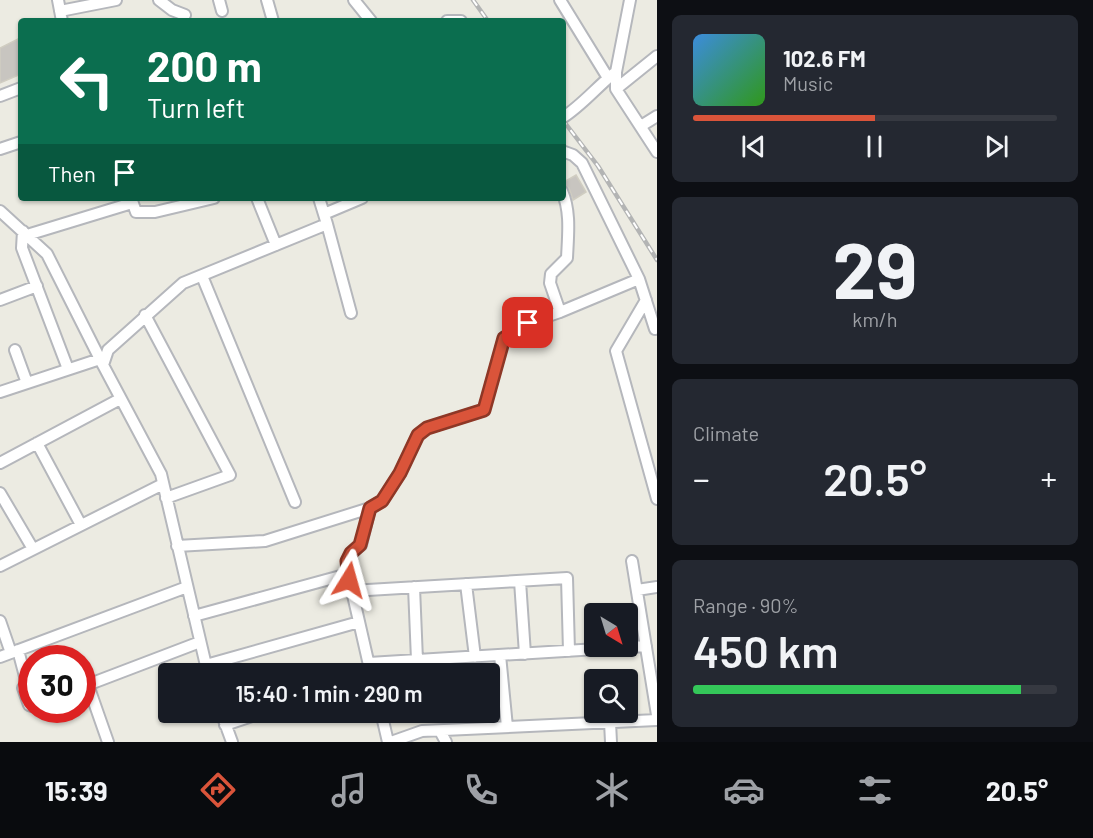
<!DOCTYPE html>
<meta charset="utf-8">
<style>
body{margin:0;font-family:Barlow,sans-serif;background:#242831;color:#f1f3f6;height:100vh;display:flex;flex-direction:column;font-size:22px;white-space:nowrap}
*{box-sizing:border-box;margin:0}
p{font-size:20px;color:#9ea1a6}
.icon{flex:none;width:33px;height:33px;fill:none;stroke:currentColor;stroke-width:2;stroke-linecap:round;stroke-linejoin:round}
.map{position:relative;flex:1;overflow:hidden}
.drawer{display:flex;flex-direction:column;gap:15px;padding:15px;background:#0d0f14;width:436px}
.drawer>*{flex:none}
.guide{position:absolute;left:18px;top:18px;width:548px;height:183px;border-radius:6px;box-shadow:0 2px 4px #0004;background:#0b6e4f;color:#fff;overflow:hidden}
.needle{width:39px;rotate:142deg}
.tools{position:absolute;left:584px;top:603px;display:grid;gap:12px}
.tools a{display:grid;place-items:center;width:54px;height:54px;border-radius:6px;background:#171b24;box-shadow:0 2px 4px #0004;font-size:30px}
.speed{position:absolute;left:18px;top:645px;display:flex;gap:12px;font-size:30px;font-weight:700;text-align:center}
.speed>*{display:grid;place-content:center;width:78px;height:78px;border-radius:50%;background:#171b24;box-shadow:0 2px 4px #0004;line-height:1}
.speed .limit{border:9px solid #d22;background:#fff;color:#111}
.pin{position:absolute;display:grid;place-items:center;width:51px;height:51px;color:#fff;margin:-26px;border-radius:12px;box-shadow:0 3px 9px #0006}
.me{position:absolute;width:66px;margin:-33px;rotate:8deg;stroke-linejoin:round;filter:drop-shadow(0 0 4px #0008)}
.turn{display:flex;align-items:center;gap:21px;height:126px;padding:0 30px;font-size:27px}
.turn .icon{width:78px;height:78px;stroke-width:2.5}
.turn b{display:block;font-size:42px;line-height:51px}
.then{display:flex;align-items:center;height:57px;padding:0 30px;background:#0003;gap:12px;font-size:22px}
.big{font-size:45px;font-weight:600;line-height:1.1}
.drawer .card{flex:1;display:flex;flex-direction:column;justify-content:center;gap:9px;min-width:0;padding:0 21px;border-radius:9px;background:#242831}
.drawer .dial{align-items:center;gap:0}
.dial b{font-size:78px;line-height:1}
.song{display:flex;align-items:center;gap:18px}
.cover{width:72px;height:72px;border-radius:9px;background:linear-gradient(135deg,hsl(210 70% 55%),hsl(110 70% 35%))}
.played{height:6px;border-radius:3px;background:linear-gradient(90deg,#da543a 50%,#363941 50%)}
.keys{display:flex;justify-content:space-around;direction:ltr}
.heat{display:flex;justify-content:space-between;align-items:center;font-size:33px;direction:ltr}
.charge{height:9px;border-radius:4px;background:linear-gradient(90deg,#34c759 90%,#363941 0)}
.trip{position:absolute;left:158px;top:663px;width:342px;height:60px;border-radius:6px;background:#171b24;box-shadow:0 2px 4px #0004;font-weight:600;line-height:60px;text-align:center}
.tabs{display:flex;height:96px;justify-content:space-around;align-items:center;background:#090b0e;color:#9ea1a6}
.tabs .icon{width:42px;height:42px}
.tabs .current{color:#da543a}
.tabs b{font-size:27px;color:#f1f3f6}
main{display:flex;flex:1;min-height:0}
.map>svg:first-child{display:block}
.building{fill:#c8c5c0;stroke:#d0cdc1;stroke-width:1.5}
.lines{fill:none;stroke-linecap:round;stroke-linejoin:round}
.minor-casing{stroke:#b5b7bc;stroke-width:14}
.minor{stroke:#fff;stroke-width:10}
.rail-casing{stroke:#b3b4b4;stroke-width:4.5}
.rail{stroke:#fff;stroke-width:2;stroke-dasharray:7;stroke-linecap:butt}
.route-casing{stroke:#8e3726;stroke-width:15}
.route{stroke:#da543a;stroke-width:10}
</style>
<main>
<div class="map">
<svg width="657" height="742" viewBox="0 0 657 742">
<rect width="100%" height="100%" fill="#ecebe2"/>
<path class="building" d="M18 39 21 45V74L0 83V48Z
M576 175 586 192 573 200 569 188 562 183Z"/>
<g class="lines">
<g class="minor-casing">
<path id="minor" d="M58 0 62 21
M159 0 172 10 185 15
M219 0 222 11
M267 0 273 21
M354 0 371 21
M560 0 608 78
M630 0 616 72V89L657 152
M60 11 116 0
M447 21H461
M616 89 657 56
M0 96 21 88
M562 118C580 107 596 88 613 74
M641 126 657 116
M0 149 21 142
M562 151 573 155 582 163 639 279 655 329
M131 198 136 212H155L214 198
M257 198 276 245
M0 211 47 254 103 365
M324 214 362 198
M327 224 351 313
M23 231 22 248 68 369
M27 235 132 203
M202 276 295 502
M0 300 37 286
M646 300 616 351 657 499
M560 312 639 279
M145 315 230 475 166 498
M15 350 27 383
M0 392 100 359
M37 443 81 525
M0 463 120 399
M0 493 33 549
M370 508 361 545 351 553 347 569 371 674
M177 546 265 541 370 508 382 501 400 473 418 435 427 428 484 410 504 338 528 323 560 312 550 283 551 274 567 258C568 235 571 212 562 191
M632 561 657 715
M0 566 163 484
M520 581 525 654
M466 584 475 657
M414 587 417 660
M637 590 657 587
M351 591 567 578 569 651
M194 616 348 574
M0 621 11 653
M18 650 27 684 23 688 29 705 32 706
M500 655 507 727
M0 657 187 587
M369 663 646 646
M206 665 359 622
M208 674 161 474 103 365 108 350 183 283 327 224 319 198
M88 685 108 742
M82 687 200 642
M221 712 232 742
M381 712 388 742
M610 722 611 742
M225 725 264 712
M440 731 446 742
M391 742 422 731 657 720"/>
</g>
<use href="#minor" class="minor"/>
<g class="rail-casing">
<path id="rail" d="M473 0 488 21
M562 119 598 166 657 260"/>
</g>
<use href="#rail" class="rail"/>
</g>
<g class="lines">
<g class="route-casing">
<path id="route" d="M349 580 347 561 351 553 360 545 370 508 382 501 400 473 418 435 427 428 484 410 504 338 528 323"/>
</g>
<use href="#route" class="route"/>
</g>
</svg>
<div class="tools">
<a><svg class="needle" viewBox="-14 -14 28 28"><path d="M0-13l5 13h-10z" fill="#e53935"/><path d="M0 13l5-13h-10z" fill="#9ea1a6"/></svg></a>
<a><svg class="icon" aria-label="search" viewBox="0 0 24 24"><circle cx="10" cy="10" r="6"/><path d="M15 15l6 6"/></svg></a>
</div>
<div class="speed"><div class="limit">30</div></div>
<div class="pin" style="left:528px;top:323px;background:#d93025"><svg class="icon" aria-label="arrive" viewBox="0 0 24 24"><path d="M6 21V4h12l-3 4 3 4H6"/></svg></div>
<svg class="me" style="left:349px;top:580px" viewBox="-20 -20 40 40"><path d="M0-17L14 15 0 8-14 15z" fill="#da543a" stroke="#fff" stroke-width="4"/></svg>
<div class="trip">15:40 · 1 min · 290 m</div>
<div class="guide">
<div class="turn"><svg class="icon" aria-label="left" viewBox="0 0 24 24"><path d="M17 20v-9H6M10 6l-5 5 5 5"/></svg><div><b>200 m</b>Turn left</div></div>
<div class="then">Then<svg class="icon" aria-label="arrive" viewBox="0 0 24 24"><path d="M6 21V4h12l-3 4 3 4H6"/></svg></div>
</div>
</div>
<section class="drawer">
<div class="card">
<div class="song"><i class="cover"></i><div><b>102.6 FM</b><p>Music</p></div></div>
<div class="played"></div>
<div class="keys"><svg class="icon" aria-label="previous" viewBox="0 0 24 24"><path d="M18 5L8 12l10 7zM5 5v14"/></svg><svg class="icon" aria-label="pause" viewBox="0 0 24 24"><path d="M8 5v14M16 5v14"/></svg><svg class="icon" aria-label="next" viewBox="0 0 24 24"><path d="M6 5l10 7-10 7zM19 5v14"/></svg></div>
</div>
<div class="card dial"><b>29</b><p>km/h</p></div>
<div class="card"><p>Climate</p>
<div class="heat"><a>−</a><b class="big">20.5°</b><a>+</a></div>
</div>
<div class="card"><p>Range · 90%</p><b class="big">450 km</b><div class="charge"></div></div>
</section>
</main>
<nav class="tabs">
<b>15:39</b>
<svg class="icon current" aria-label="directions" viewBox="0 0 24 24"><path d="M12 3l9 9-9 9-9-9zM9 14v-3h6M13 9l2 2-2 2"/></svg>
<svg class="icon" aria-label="music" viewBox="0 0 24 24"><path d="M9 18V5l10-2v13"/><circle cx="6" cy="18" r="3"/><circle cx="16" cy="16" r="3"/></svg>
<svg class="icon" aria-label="phone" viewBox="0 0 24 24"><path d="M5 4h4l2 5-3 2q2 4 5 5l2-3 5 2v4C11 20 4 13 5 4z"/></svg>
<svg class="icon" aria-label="climate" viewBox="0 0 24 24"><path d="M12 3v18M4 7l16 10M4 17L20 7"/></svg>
<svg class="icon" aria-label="car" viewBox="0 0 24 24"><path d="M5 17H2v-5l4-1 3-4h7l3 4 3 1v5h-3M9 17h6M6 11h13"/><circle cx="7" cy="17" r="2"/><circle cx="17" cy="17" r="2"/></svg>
<svg class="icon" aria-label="filters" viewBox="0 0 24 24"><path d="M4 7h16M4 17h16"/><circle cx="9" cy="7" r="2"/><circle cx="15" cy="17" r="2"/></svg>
<b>20.5°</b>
</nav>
